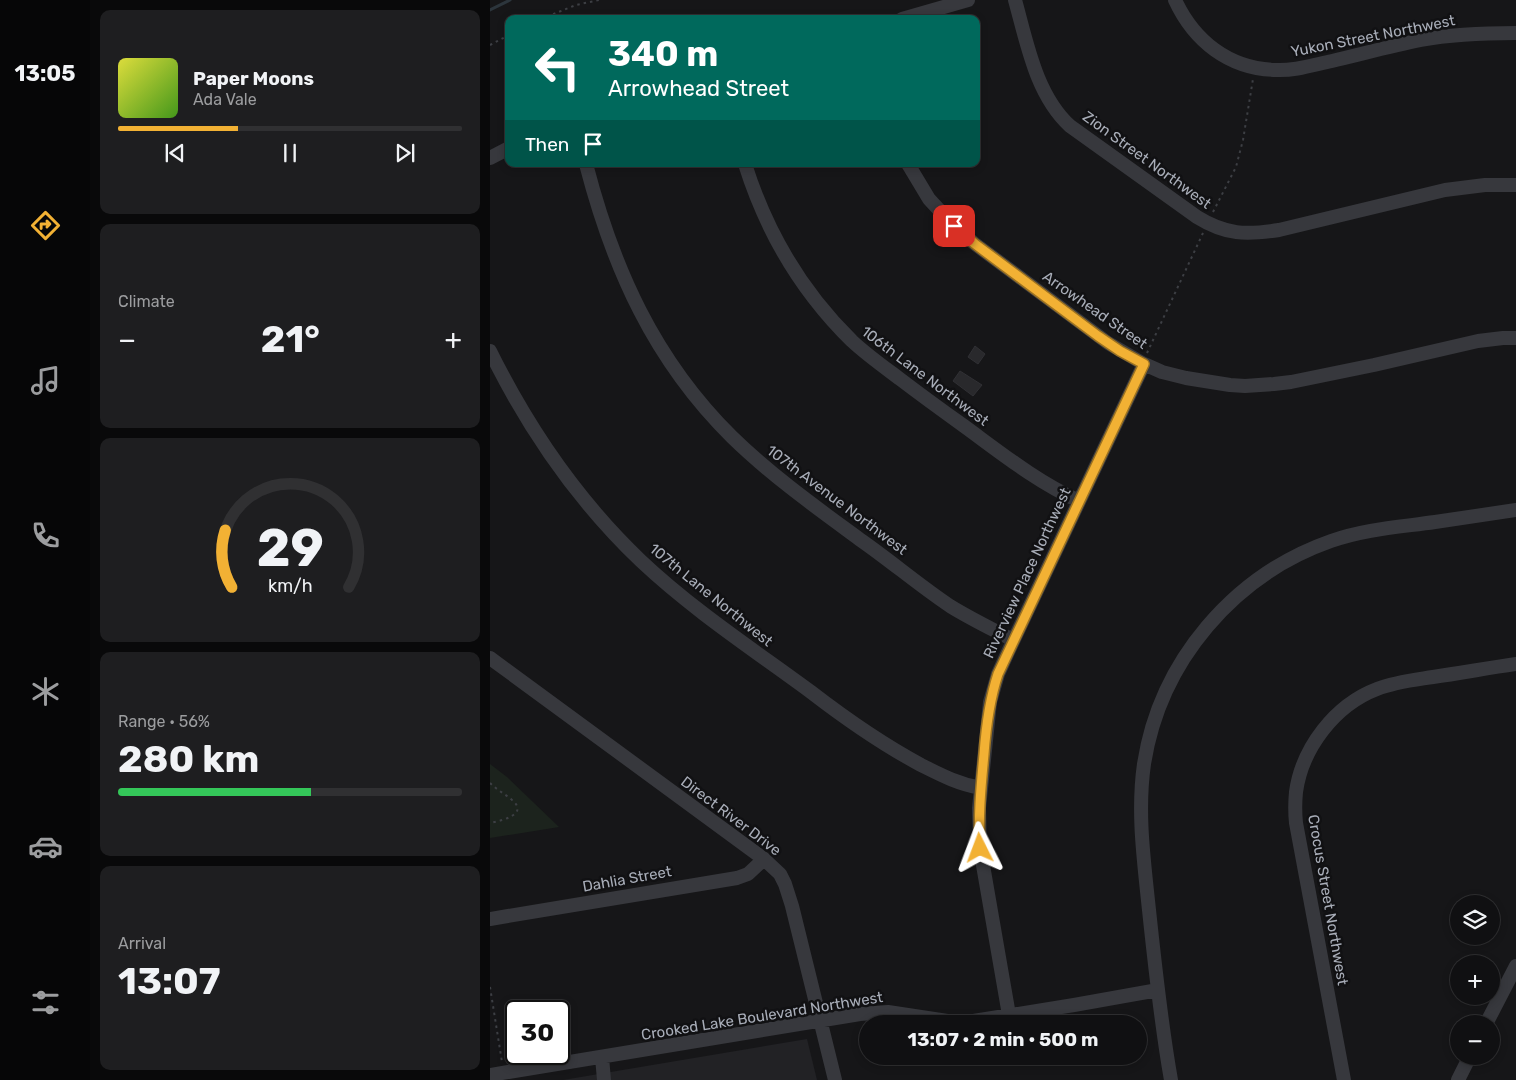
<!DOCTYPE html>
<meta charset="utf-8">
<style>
body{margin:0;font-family:Rubik,sans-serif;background:#1e1e20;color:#f1f3f6;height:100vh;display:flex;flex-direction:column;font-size:19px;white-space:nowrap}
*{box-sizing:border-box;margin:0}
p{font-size:16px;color:#9c9d9f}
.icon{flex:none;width:28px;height:28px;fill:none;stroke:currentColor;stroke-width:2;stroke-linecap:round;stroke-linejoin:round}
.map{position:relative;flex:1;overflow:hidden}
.side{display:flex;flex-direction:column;gap:10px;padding:10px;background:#09090a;width:400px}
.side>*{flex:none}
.hud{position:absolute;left:15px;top:15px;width:475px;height:152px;border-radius:10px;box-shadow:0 2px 8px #0003,0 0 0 1px #303032;background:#00695c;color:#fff;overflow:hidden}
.buttons{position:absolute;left:960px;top:895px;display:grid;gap:10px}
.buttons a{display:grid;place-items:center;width:50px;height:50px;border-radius:50%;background:#101012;box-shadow:0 2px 8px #0003,0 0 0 1px #303032;font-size:25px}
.speed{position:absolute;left:15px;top:1000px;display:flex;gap:10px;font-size:25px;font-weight:700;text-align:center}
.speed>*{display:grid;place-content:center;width:65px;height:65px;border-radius:50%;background:#101012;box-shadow:0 2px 8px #0003,0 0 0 1px #303032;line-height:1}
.speed .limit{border:2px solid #111;border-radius:8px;background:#fff;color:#111}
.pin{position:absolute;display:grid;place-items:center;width:42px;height:42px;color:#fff;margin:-21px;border-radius:10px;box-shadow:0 2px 8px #0006}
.me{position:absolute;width:55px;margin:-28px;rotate:357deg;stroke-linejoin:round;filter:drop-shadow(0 0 4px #0008)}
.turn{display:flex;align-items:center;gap:18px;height:105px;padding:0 20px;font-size:22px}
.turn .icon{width:65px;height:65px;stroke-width:2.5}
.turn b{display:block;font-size:35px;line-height:42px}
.then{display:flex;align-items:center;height:48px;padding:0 20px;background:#0003;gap:10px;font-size:19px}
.big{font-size:38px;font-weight:700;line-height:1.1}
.side .widget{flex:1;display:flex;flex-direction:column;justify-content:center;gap:8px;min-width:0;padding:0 18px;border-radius:10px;background:#1e1e20}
.side .dial{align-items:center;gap:0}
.dial svg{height:130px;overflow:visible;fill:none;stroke:#303032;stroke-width:7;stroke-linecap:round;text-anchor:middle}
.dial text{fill:#f1f3f6;stroke:none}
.song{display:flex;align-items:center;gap:15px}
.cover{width:60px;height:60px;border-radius:8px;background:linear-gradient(135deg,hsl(60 70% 55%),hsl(100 70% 35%))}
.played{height:5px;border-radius:2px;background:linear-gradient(90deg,#f2b134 35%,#303032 35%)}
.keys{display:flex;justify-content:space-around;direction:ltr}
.heat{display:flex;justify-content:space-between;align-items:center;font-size:28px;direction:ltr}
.charge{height:8px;border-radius:4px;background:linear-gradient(90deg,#34c759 56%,#303032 0)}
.trip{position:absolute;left:369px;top:1015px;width:288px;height:50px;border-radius:25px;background:#101012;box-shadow:0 2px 8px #0003,0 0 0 1px #303032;font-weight:700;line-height:50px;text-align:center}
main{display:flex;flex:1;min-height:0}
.dock{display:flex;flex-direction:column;width:90px;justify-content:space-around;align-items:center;background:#060607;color:#9c9d9f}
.dock .icon{width:35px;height:35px}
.dock .on{color:#f2b134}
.dock b{font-size:22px;color:#f1f3f6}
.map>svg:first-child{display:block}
.built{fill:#222225}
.green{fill:#1c231d}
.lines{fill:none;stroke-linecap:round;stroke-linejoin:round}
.stream{stroke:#2c353c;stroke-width:3}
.building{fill:#29292c;stroke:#303034}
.path{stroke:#3d3f44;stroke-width:2;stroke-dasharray:2.5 4;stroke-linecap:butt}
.minor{stroke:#37383d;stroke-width:14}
.route-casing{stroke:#9d7322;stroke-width:12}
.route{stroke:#f2b134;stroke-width:9}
.labels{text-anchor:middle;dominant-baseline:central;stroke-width:5;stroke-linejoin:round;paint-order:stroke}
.street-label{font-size:15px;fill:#a8adb8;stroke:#111113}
</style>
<main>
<nav class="dock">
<b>13:05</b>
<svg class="icon on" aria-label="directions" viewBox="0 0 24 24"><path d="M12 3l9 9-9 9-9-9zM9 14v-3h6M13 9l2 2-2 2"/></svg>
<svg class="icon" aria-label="music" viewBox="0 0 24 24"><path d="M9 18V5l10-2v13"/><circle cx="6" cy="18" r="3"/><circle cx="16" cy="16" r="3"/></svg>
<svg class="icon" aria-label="phone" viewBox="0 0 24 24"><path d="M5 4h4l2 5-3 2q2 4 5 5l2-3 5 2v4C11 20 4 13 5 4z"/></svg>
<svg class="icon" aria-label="climate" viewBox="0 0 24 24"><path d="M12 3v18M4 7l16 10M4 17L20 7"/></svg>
<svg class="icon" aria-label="car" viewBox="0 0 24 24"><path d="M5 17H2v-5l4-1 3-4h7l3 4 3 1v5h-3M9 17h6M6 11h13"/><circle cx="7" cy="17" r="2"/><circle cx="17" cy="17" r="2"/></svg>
<svg class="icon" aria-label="filters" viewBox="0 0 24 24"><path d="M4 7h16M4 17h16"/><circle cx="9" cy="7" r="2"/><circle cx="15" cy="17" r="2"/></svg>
</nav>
<section class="side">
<div class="widget">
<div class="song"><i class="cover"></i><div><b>Paper Moons</b><p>Ada Vale</p></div></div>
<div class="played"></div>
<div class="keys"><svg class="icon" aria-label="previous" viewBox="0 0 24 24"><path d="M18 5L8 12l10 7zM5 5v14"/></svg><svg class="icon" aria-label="pause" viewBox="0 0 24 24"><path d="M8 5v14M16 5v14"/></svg><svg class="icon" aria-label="next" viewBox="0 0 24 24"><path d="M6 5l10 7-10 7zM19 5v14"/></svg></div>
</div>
<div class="widget"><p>Climate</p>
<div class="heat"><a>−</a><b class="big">21°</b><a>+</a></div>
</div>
<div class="widget dial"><svg viewBox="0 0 100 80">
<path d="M14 69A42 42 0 1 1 86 69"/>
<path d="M14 69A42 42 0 0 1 10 34" stroke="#f2b134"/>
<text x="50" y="56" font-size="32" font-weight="700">29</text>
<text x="50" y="72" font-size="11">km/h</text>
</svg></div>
<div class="widget"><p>Range · 56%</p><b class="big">280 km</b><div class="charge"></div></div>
<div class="widget"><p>Arrival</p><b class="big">13:07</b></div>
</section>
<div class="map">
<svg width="1026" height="1080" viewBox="0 0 1026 1080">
<rect width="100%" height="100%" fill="#161618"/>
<path class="built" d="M317 1039 327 1080H73Z"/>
<path class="green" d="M0 764 17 777 69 827 0 838Z"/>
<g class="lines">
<path class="stream" d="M0 10 20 0"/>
</g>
<path class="building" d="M485 346 495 354 488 364 478 357Z
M470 371 492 385 483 396 463 381Z"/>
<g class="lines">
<path class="path" d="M51 19 86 5 109 0
M0 45 19 35
M723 212 746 167 753 140 763 79
M657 353 713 233
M0 783C7 790 15 794 22 800 40 815 9 821 0 823
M0 987 12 1062"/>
<path class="minor" d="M525 0C537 43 546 95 580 126L707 217C736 235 756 235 789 230L955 190 995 185H1026
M685 0C704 41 739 69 786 70 805 71 823 65 842 61 872 54 901 46 931 40 963 34 994 33 1026 33
M412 19 478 0
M0 158 19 148
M96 164C123 268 164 360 242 437 282 476 327 508 372 541 402 562 430 586 460 606 481 619 502 629 523 640
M255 164C276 231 312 292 362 341 377 355 394 367 410 379 431 395 453 411 474 426 511 453 547 482 589 501
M418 164 439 199 464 226 485 244 618 343 654 364 672 372 696 378 740 385 755 386 784 384 801 382 884 365 988 341 1013 338H1026
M0 351C38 428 88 501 151 561 203 610 264 650 321 692 356 719 392 744 431 765 451 775 468 784 491 788
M0 658 274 859 290 874 295 884 302 906 345 1080
M0 919 247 878 258 874 274 859
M519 1015 490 848 489 808 500 702 508 674 518 652 654 364
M996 1024 1026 966
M112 1057 114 1080
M0 1075 370 1014 398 1012 464 1022H477L584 1005 668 990
M681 1080C671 1024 665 967 659 910 654 861 647 813 654 764 670 661 744 575 841 541 875 529 910 527 945 522 972 518 999 514 1026 510
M854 1080 806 823C805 813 805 802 806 792 812 748 845 705 887 689 905 682 924 680 943 677 971 673 998 668 1026 664
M968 1080 980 1056"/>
</g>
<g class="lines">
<g class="route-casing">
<path id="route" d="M464 226 485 244 608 336 630 351 654 364 508 674C499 701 496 727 494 754 491 786 488 816 490 848"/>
</g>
<use href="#route" class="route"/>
</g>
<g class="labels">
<g class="street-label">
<text transform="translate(883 36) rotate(-11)">Yukon Street Northwest</text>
<text transform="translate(657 160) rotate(36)">Zion Street Northwest</text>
<text transform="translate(605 310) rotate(35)">Arrowhead Street</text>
<text transform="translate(435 376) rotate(37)">106th Lane Northwest</text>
<text transform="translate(347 500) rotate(37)">107th Avenue Northwest</text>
<text transform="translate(537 573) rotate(-65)">Riverview Place Northwest</text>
<text transform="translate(221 595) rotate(39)">107th Lane Northwest</text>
<text transform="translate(241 816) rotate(37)">Direct River Drive</text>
<text transform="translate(137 879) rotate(-10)">Dahlia Street</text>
<text transform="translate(838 900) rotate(80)">Crocus Street Northwest</text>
<text transform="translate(272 1016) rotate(-9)">Crooked Lake Boulevard Northwest</text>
</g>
</g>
</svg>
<div class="buttons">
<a><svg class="icon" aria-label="layers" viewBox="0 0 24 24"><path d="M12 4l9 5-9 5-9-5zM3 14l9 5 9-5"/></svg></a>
<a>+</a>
<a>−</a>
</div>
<div class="speed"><div class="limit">30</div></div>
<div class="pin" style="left:464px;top:226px;background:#d93025"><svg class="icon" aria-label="arrive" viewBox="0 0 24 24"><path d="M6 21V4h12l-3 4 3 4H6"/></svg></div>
<svg class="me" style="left:490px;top:848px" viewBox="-20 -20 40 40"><path d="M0-17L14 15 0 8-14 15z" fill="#f2b134" stroke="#fff" stroke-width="4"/></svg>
<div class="trip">13:07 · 2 min · 500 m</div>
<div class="hud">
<div class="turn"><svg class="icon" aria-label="left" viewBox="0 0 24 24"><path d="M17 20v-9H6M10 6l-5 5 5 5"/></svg><div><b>340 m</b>Arrowhead Street</div></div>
<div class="then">Then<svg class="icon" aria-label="arrive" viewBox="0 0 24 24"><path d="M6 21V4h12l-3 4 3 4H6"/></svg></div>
</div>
</div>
</main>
